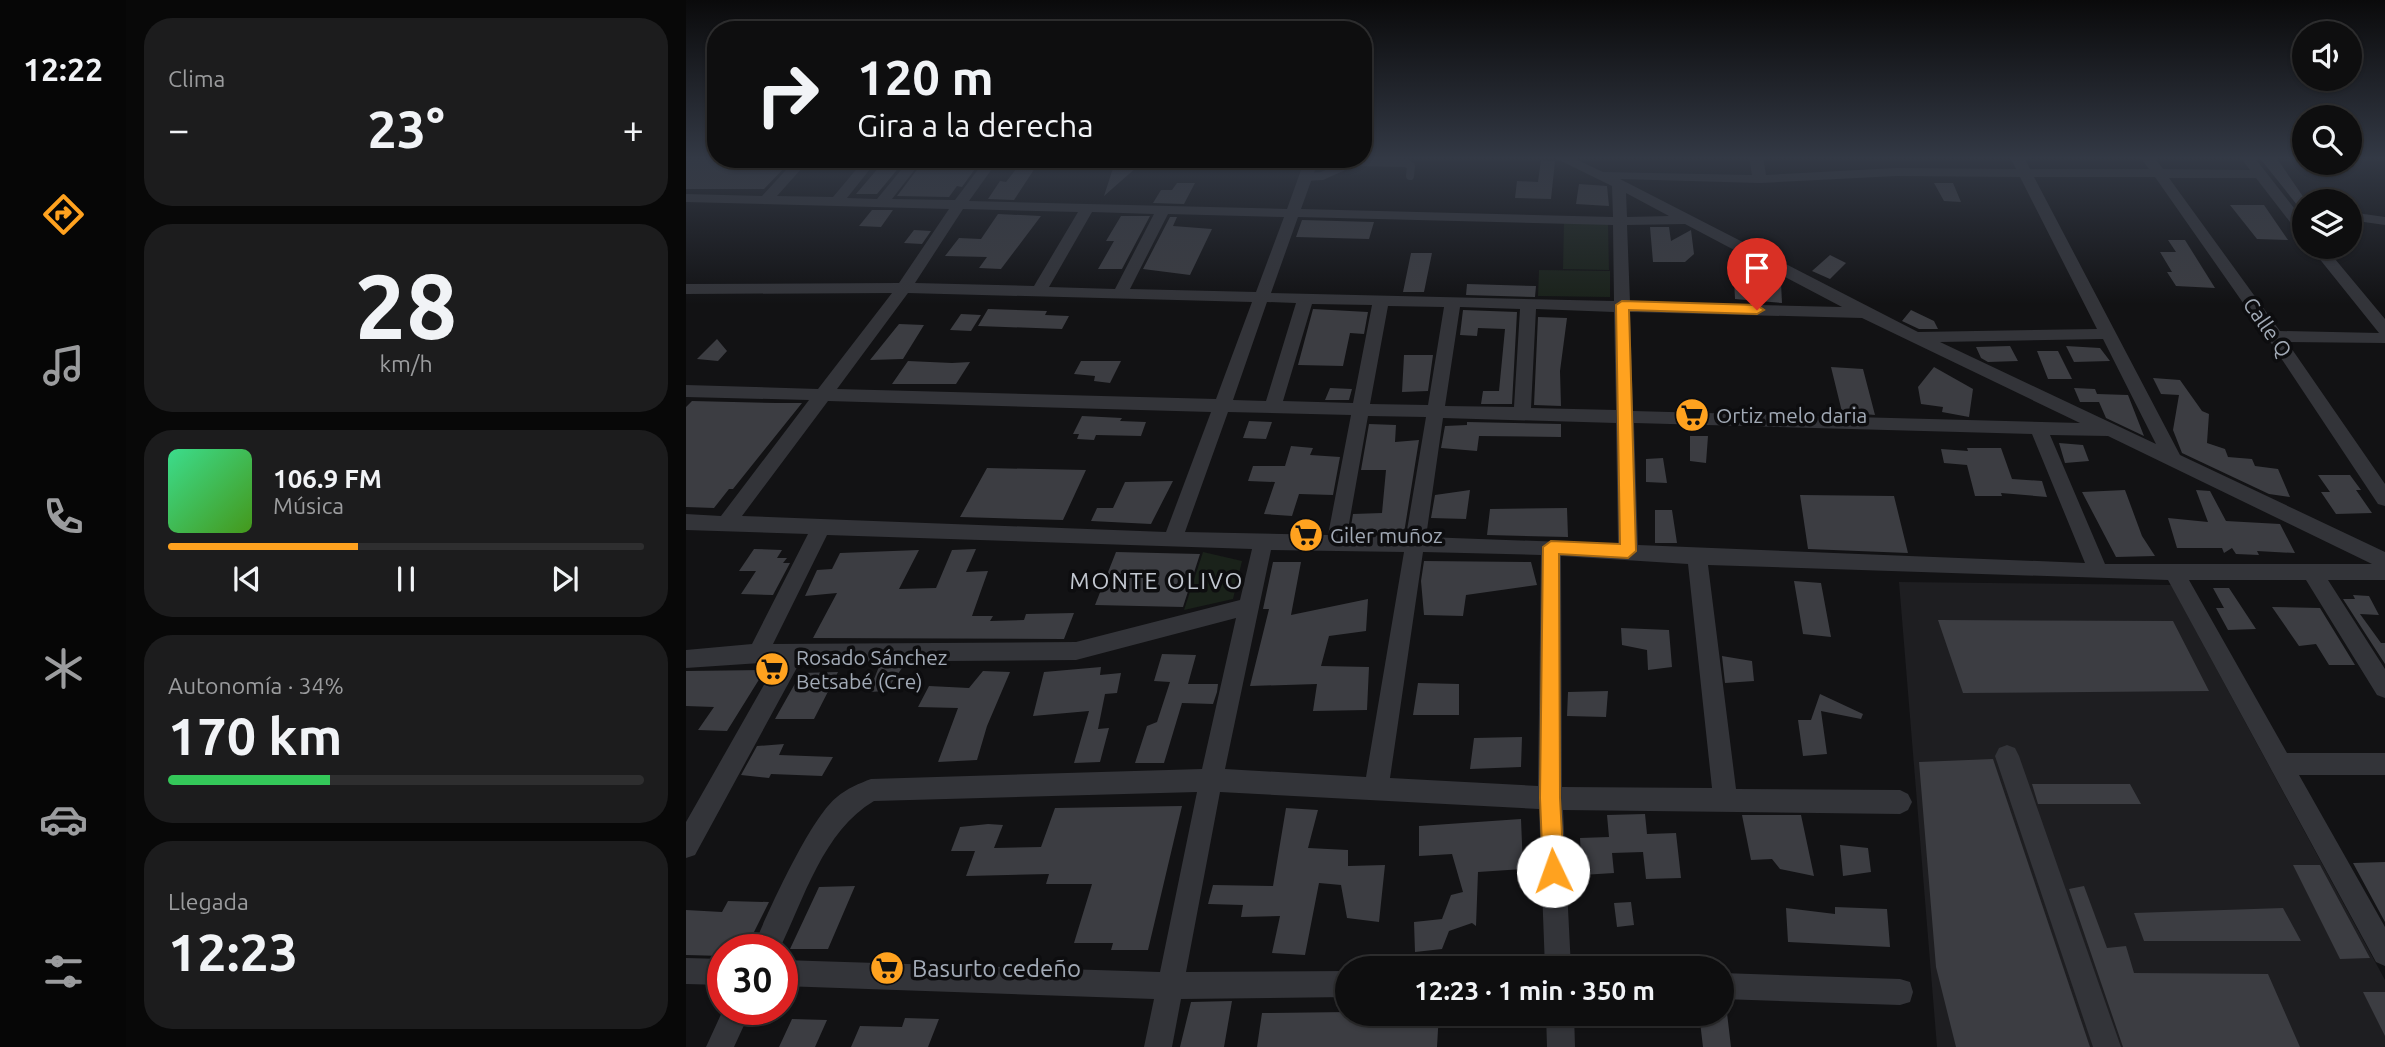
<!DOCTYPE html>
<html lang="es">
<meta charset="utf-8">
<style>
body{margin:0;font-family:Ubuntu,sans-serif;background:#1c1c1d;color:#f1f3f6;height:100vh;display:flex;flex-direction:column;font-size:26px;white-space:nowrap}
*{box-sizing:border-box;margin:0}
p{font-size:23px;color:#9b9c9e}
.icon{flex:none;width:38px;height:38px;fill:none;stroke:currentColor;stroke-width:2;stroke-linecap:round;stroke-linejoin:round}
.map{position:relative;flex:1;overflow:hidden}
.sheet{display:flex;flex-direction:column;gap:18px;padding:18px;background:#080808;width:560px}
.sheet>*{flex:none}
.banner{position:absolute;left:21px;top:21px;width:665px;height:147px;border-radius:28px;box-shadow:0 2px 5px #0004,0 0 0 2px #2e2e2f;background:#0e0e0f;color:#f1f3f6;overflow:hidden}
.tools{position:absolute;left:1606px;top:21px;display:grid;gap:14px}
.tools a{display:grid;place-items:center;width:70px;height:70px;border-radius:50%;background:#0e0e0f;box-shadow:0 2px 5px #0004,0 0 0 2px #2e2e2f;font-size:35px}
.speed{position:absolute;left:21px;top:934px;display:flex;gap:14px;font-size:35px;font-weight:700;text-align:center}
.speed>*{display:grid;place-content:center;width:91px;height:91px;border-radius:50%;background:#0e0e0f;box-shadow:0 2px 5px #0004,0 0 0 2px #2e2e2f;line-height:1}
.speed .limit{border:10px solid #d22;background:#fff;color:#111}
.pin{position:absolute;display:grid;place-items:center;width:60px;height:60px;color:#fff;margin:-72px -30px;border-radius:50% 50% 50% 0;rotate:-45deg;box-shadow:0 0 7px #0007}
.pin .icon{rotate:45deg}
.me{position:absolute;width:77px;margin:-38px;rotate:357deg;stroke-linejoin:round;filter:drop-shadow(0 0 5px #0008)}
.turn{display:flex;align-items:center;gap:24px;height:147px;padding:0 35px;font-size:32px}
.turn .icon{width:91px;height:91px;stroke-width:2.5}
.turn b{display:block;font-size:49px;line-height:60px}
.big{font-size:52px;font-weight:600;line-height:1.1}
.sheet .card{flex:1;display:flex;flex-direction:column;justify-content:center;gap:10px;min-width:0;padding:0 24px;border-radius:28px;background:#1c1c1d}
.sheet .dial{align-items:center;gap:0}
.dial b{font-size:91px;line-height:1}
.song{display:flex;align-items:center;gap:21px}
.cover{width:84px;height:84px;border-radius:10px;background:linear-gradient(135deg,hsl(150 70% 55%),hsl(100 70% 35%))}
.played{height:7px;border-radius:4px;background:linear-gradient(90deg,#ffa21f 40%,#2e2e2f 40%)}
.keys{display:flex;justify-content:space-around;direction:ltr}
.heat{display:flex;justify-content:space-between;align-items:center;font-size:38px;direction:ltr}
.charge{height:10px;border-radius:5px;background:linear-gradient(90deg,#34c759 34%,#2e2e2f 0)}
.trip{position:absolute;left:649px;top:956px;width:399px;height:70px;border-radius:35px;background:#0e0e0f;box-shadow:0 2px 5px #0004,0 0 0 2px #2e2e2f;font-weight:600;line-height:70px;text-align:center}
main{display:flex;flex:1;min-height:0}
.menu{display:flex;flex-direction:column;width:126px;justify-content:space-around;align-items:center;background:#060606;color:#9b9c9e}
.menu .icon{width:49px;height:49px}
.menu .on{color:#ffa21f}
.menu b{font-size:32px;color:#f1f3f6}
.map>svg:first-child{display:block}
.built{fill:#1e1e21}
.green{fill:#1a221a}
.building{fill:#3c3d42}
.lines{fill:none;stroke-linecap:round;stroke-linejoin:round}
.lane{stroke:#333439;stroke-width:8}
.street{fill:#333439;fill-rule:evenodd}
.route{fill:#ffa21f;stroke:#a66914;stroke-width:2}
.labels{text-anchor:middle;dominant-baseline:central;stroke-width:7;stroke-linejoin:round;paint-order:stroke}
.street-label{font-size:21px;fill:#a2aab6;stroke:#0d0d0f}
.poi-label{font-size:21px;fill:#a2aab6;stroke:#0d0d0f;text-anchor:start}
.neighbourhood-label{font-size:23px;letter-spacing:2px;fill:#c3c8d1;stroke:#0d0d0f}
.near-poi-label{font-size:24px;fill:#a2aab6;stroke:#0d0d0f;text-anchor:start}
</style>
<main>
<nav class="menu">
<b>12:22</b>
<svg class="icon on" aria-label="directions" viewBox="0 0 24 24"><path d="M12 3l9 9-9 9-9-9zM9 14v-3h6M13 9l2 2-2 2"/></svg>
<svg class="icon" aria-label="music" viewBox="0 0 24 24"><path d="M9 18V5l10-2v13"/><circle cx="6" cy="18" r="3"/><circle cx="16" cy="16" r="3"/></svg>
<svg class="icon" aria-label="phone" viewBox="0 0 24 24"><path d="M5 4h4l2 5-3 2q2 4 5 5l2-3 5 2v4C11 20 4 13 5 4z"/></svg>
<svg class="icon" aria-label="climate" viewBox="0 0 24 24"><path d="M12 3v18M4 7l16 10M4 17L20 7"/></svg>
<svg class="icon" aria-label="car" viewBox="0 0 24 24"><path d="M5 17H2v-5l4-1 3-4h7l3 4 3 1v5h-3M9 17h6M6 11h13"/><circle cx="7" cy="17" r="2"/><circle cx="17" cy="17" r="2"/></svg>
<svg class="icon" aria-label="filters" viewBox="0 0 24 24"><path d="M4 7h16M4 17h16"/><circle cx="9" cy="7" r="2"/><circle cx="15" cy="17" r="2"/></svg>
</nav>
<section class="sheet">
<div class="card"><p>Clima</p>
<div class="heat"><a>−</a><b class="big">23°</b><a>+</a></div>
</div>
<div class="card dial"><b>28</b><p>km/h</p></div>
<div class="card">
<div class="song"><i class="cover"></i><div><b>106.9 FM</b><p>Música</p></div></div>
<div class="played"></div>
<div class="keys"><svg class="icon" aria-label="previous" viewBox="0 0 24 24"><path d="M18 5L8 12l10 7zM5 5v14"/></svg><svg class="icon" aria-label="pause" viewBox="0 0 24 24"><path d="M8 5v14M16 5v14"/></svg><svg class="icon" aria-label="next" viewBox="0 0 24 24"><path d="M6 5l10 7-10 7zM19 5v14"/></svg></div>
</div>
<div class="card"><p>Autonomía · 34%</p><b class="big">170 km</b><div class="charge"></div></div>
<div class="card"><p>Llegada</p><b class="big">12:23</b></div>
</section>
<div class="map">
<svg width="1699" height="1047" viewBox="0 0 1699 1047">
<rect width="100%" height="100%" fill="#121214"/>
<path class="built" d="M1213 582 1485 585 1699 980V1047H1251Z"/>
<path class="green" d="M878 222 922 223 923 270 877 269Z
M853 270 924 271V297L852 296Z
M517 552 556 561 547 599 498 610Z"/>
<path class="building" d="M1573 157H1590L1620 201 1619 207 1615 210Z
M0 159H93L89 163H103L78 189H0Z
M200 159H220L191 194H170Z
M239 159H296L276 187 271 186 263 197 211 196Z
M430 159H460L418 196Z
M855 160 869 161 865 199 829 198 831 181 852 182Z
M331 168H349L328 200 302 199 314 181 320 182Z
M491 183H509L498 204 467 203 475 190H486Z
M1248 183H1267L1275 202 1258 201Z
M893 184 921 186 923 206 890 204Z
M1544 205H1578L1602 240 1571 239Z
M186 210H207L195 227 173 226Z
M312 214 355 216 315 269 293 268 301 257 259 256 273 238 295 239Z
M435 216H464L436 269H412L428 241H420Z
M484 217H491L487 226 526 229 504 275 457 269Z
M616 220 688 222 683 239 610 237Z
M964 227H983L985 241 1005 230 1008 254 999 262H967Z
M228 230 245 231 236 244 218 243Z
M1482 240H1499L1529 288 1490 286 1481 272H1486L1474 252H1490Z
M725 253H746L738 292H717Z
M1144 255 1160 263 1144 279 1126 271Z
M1047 259 1061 260 1065 284 1095 283 1096 303 1049 299Z
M781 284 850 286 849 297 780 295Z
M302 309 361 311 359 315 383 316 376 329 292 326Z
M627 309 682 312 678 334 664 333 657 366 612 365Z
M777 310 831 312 826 404H795L797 391H813L819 329 792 328 791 336 774 335Z
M1225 310 1248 321 1252 329H1233L1216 321Z
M275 314 295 315 285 331 264 330Z
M852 317 881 318 874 371 875 406 848 405Z
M213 324 238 325 217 359 184 360Z
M31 339 41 351 32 361 11 359Z
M1324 346 1332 361 1302 362 1295 358 1290 347Z
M1380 346 1414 348 1424 361 1388 362Z
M1351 351H1372L1386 379H1362Z
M718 355H747L742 391 716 392Z
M222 361 266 363 284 362 270 384H206Z
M395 361H435L424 383 408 381 409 376 388 374Z
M1145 367 1177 369 1189 415 1156 412Z
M1248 367 1287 389 1283 417 1256 412 1257 407 1235 404 1232 387Z
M1467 378 1494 380 1516 411 1523 414 1521 443 1539 449 1542 457 1566 459 1569 466 1592 469 1604 497 1583 494 1496 453 1487 430 1493 395 1475 394Z
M644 388 666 389 663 400H639Z
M1388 388 1409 389 1411 394 1442 395 1458 436 1420 418 1413 402H1394Z
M6 401 90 403H116L47 489H43L28 508 0 507V407Z
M396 416 436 418 434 421 460 422 455 436 410 435 408 440 391 439 393 434H387Z
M563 421 586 422 580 439 557 438Z
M781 422 875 424V437L793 436 791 451 755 448 759 426 781 425Z
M683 424 710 425 709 442 733 440 718 533 664 532 667 514 696 513 700 470H675Z
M1004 436H1022L1020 463 1004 461Z
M1373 443 1397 445 1403 461 1379 463Z
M605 446 627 448 624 455 654 457 647 495 613 494 606 516 578 514 589 482 562 481 567 466H599Z
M1281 448H1315L1326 479 1356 481 1361 497 1315 493 1316 496H1289L1281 465 1258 463 1255 449 1282 451Z
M977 458 981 483 960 482V459Z
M301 468 400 470 377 520 274 517Z
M1632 475H1664L1675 490H1670L1686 513 1650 514 1635 492H1644Z
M487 481 465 524 405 521 411 508H427L439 482Z
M784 490 780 519 745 518 749 495Z
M1439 490 1456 536 1469 556 1430 557 1396 492Z
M1510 490 1524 491 1540 521 1594 524 1609 553 1571 551 1573 555 1550 554 1546 548 1538 553 1536 548H1491L1482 518 1522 522Z
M1114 495 1208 496 1222 553 1122 549Z
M881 508 882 537 801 535 804 509Z
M969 510H986L991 543H969Z
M68 549 96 550 91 558H101L97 563H104L87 595 55 594 70 571H53Z
M290 549 280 572 302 571 286 616H307L304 621 338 620 340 614 388 613 378 639 127 638 151 593 119 596 131 570 146 569 154 553 233 550 213 589 250 588 266 550Z
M430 552 514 554 497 607 409 605Z
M738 561 845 562 851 585 780 595 777 616 738 615 735 581Z
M587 562H615L605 615 682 599 680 631 643 636 635 666 683 667 681 710 627 711 631 684 564 686 583 609H577Z
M1108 581 1135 583 1145 637 1117 634Z
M1527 588H1543L1570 629 1542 630 1530 608H1538Z
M1667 595 1683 596 1693 615 1674 614 1695 643H1699V664L1657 599H1669Z
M1586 607 1634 608 1669 665H1643L1630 644 1613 646Z
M1252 620 1487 621 1523 691 1277 693Z
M935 628 983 630 986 667 962 670 961 650 936 645Z
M476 654 510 655 502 684H532L531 692 527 704 496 703 478 763H449L461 726 471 722 484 682 468 681Z
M1036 656 1066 661 1068 681 1039 683Z
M194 664 216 668 200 691 183 692Z
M415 667 414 675 435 673 431 693 419 694 412 729 423 728 414 762 388 763 403 711 347 716 358 672Z
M79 670 41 731 12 730 28 707 0 706V671Z
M297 671 324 672 301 726 291 760 252 762 272 708 232 707 243 686 283 688Z
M152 672 128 719H89L115 673Z
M732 683 773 684V715H727Z
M922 691 920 717 881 716 882 692Z
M1134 694 1177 714 1175 719 1135 711 1141 754 1117 756 1112 720H1125Z
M836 737 835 767 784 769 788 738Z
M98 744 93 755 147 757 136 776 85 774 83 778 55 775 71 746Z
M1307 759 1404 1047H1270L1250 967 1233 762Z
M1346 784H1444L1455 804H1352Z
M496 806 462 950H425L427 943H388L406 884H360L363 874 280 876 289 851H265L274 827 302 824 317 825 308 848 355 847 369 808Z
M600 808 632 810 622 848 662 850V866L699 865 693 922 661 918 655 885 633 883 619 955 586 953 594 916 555 917 557 905 522 904 527 885 587 886Z
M959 814 961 834 990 833 995 878 960 879 957 852 926 853 928 873 896 875 894 838 923 837 921 815Z
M1056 815H1115L1128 876 1094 869 1086 859 1065 860Z
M835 819 837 869 792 872 790 926 786 923 763 931 756 949 729 952 728 922 756 919 765 895 777 892 766 854 733 856V826Z
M1154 845 1182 848 1185 872 1157 876Z
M1699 862V922L1667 863Z
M1607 865H1634L1684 958 1654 959Z
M169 886 142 949H104L133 887Z
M1398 886 1421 948 1440 946 1448 973 1582 974 1614 1047H1437L1383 889Z
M42 901 83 902 59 950H37V956L0 955V910L36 912Z
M945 902 948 925 931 927 928 903Z
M1149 907 1201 909 1204 947 1102 942 1100 908 1149 914Z
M1597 908 1615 941H1458L1448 913Z
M1677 992H1699V1036Z
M546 1001 538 1047H494L505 1002Z
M662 1012 753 1013 751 1047H571L576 1013Z
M1013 1013H1041L1045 1047H1017Z
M219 1018 253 1019 242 1047H165L174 1026 216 1027Z
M106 1019 141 1020 129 1047H93Z"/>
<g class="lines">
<path class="lane" d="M620 177 636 176 667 162 720 163 725 166 724 176"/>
<path class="street" d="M867 157H885L917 172 1066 175 1063 157H1077L1080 175 1210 168 1330 169 1324 157H1338L1344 169H1463L1454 157H1468L1477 169 1564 170 1554 157H1568L1619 222V236L1614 235 1570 178H1483L1594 331 1693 333 1624 247H1639L1699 319V343L1601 342 1699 484V506L1692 504 1583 340 1469 177H1348L1494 455 1699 552V580H1642L1699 669V698L1691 695 1620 580H1503L1601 753H1699V775H1613L1699 927V966L1690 962 1482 580 1022 565 1050 789 1214 790 1222 794 1226 802 1222 810 1214 814 877 810 885 968H859L853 809 534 792 500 972 662 971V997L495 999 486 1047H458L468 999 96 986V960L474 972 511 792 188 801C137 831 118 899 93 950H66C80 916 124 818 151 797 160 789 174 783 185 779L516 769 550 618 390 660 114 662 9 855 0 858V822L91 662 0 668V650L66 644 122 534 0 530V514L35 516 123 400 0 397V385L132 389 206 293 0 294V284L213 283 263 209 0 202V194L76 196 110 159H124L91 196 147 197 179 159H192L161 198 191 199 224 159H237L206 199 269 200 300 159H313L283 201 601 209 619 159H633L615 209 927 217 926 186ZM1210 176 1334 177 1411 329 1232 332 934 179 1074 183ZM940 193 983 216 941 217ZM277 209 392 212 348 286 229 283ZM406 212 468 214 429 289 363 287ZM482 214 598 217 570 292 444 289ZM612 217 927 225 928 301 585 293ZM999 224 1156 307 944 302 941 225ZM222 293 566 302 530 399 151 389ZM581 302 610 303 580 401 547 400ZM626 304 686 305 667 403 597 401ZM702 306 758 307 742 405 684 404ZM774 307 834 309 828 407 759 406ZM850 309 928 312 930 410 845 408ZM944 312 1176 318 1394 423 947 411ZM1417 339 1470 444 1254 342ZM142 401 525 412 480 532 56 516ZM542 412 665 415 642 535 499 532ZM682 416 740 417 720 536 661 535ZM757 418 930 423 932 544 740 537ZM948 423 1346 434 1399 563 952 545ZM1364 435 1422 436 1686 564H1419ZM141 535 566 549 554 600 390 642 87 644ZM585 550 718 552 680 777 539 769ZM737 552 855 555 852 786 704 778ZM875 556 1002 564 1026 788 876 787Z
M1664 212 1699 217V225L1664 220Z
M1321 745 1329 748 1333 756 1435 1047H1407L1309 756 1313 748Z
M0 958 37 959V985L0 984Z
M1036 973 1214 979 1224 982 1227 992 1224 1002 1214 1005 1036 999Z
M37 1010H65L48 1047H20Z
M860 1013H888L889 1047H861Z"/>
</g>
<linearGradient id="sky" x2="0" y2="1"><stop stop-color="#0a0a0b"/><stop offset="0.52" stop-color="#333945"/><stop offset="1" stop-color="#333945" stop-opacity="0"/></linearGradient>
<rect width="1699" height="304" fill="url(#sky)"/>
<path class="route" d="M936 301 1071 305 1078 310 1071 314 943 310 950 551 942 558 873 554 874 798 878 871 875 878 867 881 860 878 857 871 854 798 857 547 865 541 934 544 930 305Z"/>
<defs>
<g id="supermarket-disc" transform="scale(1.75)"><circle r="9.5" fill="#ffa21f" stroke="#0d0d0f"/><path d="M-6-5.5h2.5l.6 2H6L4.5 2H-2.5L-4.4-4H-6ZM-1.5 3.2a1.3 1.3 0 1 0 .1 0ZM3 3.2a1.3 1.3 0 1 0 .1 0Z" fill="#111"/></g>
</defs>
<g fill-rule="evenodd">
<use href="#supermarket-disc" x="1006" y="415"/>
<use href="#supermarket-disc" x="620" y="535"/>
<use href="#supermarket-disc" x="86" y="669"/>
<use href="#supermarket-disc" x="201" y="968"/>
</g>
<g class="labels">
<g class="street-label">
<text transform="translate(1582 327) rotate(55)">Calle Q</text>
</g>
<g class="poi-label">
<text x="1030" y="415">Ortiz melo daria</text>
<text x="644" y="535">Giler muñoz</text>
<text x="110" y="657">Rosado Sánchez<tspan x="110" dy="24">Betsabé (Cre)</tspan></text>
</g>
<g class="neighbourhood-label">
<text x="471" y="580">MONTE OLIVO</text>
</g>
<g class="near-poi-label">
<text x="226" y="968">Basurto cedeño</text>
</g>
</g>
</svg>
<div class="tools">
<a><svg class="icon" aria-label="sound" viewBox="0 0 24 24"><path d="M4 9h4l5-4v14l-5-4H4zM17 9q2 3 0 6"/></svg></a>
<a><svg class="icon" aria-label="search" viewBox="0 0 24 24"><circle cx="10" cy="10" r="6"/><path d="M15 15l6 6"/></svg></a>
<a><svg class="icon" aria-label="layers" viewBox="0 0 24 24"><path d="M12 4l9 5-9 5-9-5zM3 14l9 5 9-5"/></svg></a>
</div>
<div class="speed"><div class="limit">30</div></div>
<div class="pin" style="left:1071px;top:310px;background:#d93025"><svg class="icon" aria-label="arrive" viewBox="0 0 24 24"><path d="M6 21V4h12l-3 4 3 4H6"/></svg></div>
<svg class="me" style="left:867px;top:871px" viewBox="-20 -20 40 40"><circle r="19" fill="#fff"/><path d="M0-13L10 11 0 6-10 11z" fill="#ffa21f"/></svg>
<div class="trip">12:23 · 1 min · 350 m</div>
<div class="banner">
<div class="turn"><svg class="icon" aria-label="right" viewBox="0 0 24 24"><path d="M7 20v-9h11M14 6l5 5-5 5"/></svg><div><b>120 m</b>Gira a la derecha</div></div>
</div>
</div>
</main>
